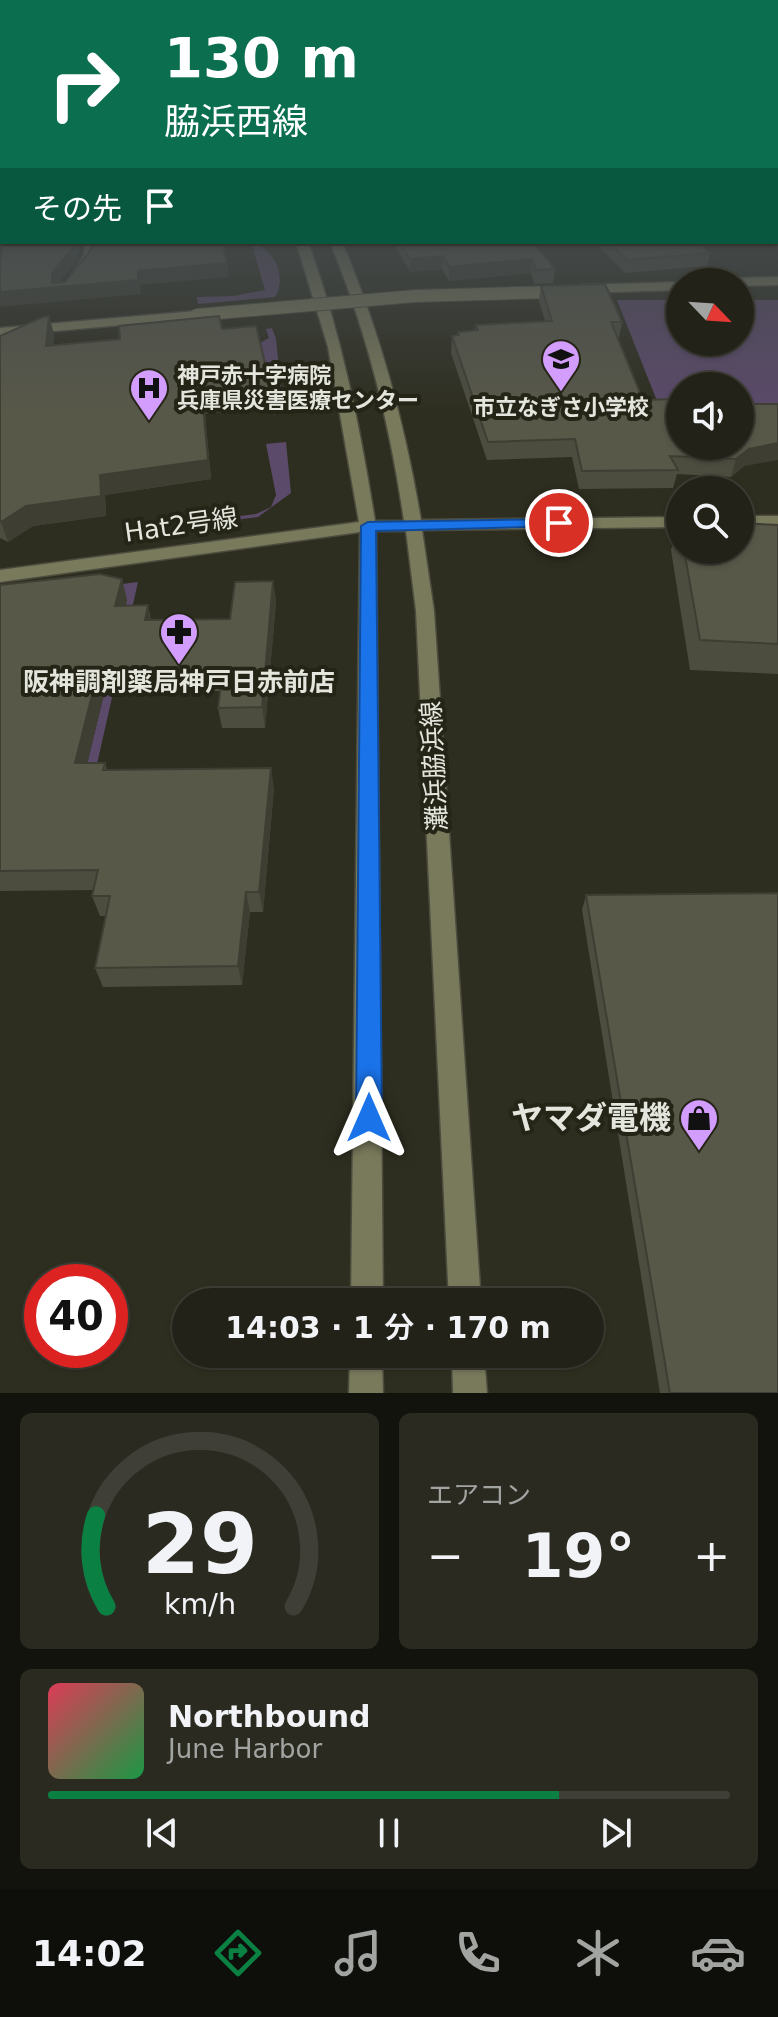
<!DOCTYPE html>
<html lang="ja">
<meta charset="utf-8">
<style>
body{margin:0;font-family:"DejaVu Sans","Noto Sans JP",sans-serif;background:#2a2a21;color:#f1f3f6;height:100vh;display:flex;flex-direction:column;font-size:30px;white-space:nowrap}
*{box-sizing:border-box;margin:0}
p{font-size:26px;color:#a2a4a2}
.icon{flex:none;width:44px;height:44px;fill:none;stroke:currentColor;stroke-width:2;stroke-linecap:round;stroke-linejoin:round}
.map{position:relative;height:1393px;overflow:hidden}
.details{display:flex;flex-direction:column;gap:20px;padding:20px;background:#13130d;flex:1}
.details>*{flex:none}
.top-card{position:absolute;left:0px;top:0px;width:778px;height:244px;box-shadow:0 2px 6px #0004,0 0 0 2px #3f3f37;background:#0b6e4f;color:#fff;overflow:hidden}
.needle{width:52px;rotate:115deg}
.tools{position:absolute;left:666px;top:268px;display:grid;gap:16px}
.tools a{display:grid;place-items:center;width:88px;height:88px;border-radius:50%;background:#222218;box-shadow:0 2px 6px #0004,0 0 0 2px #3f3f37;font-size:40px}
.speed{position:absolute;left:24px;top:1264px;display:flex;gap:16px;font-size:40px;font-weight:700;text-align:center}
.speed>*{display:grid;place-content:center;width:104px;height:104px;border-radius:50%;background:#222218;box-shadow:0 2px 6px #0004,0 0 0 2px #3f3f37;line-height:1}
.speed .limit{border:12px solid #d22;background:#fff;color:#111}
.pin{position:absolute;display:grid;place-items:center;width:68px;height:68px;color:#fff;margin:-34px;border:4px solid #fff;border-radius:50%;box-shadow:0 2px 8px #0007}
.me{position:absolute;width:88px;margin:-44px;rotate:0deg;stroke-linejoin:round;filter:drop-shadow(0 0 6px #0008)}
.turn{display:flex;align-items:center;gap:28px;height:168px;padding:0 32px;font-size:36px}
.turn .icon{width:104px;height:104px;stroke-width:2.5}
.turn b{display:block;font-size:56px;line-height:68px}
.then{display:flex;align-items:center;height:76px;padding:0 32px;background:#0003;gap:16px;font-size:30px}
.big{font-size:60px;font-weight:600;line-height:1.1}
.details .tile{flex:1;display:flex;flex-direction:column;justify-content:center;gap:12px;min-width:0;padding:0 28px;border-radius:12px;background:#2a2a21}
.details .dial{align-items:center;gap:0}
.dial svg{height:208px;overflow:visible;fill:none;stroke:#3f3f37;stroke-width:7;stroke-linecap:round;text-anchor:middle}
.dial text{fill:#f1f3f6;stroke:none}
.song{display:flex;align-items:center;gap:24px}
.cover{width:96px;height:96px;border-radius:12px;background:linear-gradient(135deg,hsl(350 70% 55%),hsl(140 70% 35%))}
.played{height:8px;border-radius:4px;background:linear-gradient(90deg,#0b8043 75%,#3f3f37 75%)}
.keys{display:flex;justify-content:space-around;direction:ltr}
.heat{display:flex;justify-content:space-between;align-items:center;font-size:44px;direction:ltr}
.details .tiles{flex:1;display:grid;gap:20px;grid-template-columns:1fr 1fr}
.tile:last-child{grid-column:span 2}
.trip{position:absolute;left:172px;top:1288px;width:432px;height:80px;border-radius:40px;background:#222218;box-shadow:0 2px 6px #0004,0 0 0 2px #3f3f37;font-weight:600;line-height:80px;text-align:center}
.menu{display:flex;height:128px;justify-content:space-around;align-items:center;background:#0e0e0a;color:#a2a4a2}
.menu .icon{width:56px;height:56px}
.menu .current{color:#0b8043}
.menu b{font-size:36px;color:#f1f3f6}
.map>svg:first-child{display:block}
.green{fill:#5b4a6a}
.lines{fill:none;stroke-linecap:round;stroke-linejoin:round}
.minor-casing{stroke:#4b4b3e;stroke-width:3}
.highway-casing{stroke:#4b4b3e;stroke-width:3}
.minor{fill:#79795c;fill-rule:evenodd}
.highway{fill:#e4e49a;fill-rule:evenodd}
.minor-bridge-casing{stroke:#4b4b3e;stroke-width:14;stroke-linecap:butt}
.minor-bridge{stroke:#79795c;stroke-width:12}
.wall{fill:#4c4c3f}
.shaded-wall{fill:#3e3e33}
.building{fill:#585849;stroke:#3e3e33;stroke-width:2}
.route{fill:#1a73e8;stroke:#114b97;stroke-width:2}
.labels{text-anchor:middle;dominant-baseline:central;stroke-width:8;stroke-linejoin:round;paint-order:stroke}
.far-poi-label{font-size:22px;font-weight:bold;fill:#e4e5dc;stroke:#242417;text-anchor:start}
.street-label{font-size:26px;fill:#e4e5dc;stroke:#242417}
.poi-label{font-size:26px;font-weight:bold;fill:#e4e5dc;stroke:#242417}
.near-poi-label{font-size:32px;font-weight:bold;fill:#e4e5dc;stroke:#242417;text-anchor:end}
</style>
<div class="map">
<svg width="778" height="1393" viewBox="0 0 778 1393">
<rect width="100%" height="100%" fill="#2e2e20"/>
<path class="green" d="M251 242C273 247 288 277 275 297L198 304 197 297 233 296 265 290Z
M617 300H680V342H740V300H778V408L740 409V386H680V410L661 411Z
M272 328 276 339 283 409 274 415 258 344 269 338 266 329Z
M286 442 291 493 258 517 191 526V522L256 514 271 507 276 495 266 444Z
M138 582 95 773H85L126 603 68 591Z"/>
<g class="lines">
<g class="minor-casing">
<path id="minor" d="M85 242H97L96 255 82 276H74L72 274 84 255Z
M296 242H308C341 333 360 426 375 521H404C390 424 367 332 330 242H342C380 332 405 424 421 520L680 517V527L422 530 434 611 481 1302H449L416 611 406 531H376L383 1302H351L360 532 0 582V570L359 522 328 347Z
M778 277V285L740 286V282H734L740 278Z
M680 282V290L580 293 574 289 580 285Z
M196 311 202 315 200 318 0 336V328Z
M740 516H778V526H740Z
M350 1354H382L383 1393H349Z
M452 1354H484L487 1393H453Z"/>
</g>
<g class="highway-casing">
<path id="highway" d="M776 221 778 222V230L776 229Z"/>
</g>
<use href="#minor" class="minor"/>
<use href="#highway" class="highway"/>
<g class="minor-bridge-casing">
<path id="minor-bridge" d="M196 315 415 296 554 292"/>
</g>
<use href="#minor-bridge" class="minor-bridge"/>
</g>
<path class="wall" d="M393 242H533L555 269 553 283 534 284 531 273 449 281 442 269 410 272Z
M595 242H697L710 253 707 266 625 273Z
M541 286 622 322 619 338H617L643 400 740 446 744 466 731 477 677 474 673 488 579 489 572 457 487 460 451 353 452 336 458 335V332L475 330 476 325 545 321 539 301Z
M222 329 271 388 273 406 205 414 211 479 105 495 106 516 33 526 8 542 0 538V336L54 334 53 345Z
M679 521H680V550H740L778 525V674L690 670 671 550Z
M122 579 127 600 126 606 152 620 230 619 273 581 276 602 265 728H222L218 708 220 691 104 692 87 763H105L107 770 274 788 263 912H250L242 985 103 987 95 968 106 916H100L92 896 94 890 0 891V585Z
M586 895 778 1393H660L582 910Z"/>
<path class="shaded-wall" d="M75 242H82L76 262 56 287 138 271 227 263 229 277 140 285 141 294 0 307V292L52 283V273Z
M443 256 442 269 410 272V259Z
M532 259 531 273 449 281V267Z
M49 316 54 334 51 364 46 346Z
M271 388 273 406 205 414 211 479 105 495 106 516 33 526 8 542 1 522 26 506 100 475 202 395Z
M778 443V460L744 466 731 477 736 459 749 449Z
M122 579 127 600 120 627 115 606Z
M273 581 276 602 265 728 262 707Z
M148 605 153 626 145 620Z
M98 671 104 692 82 784 75 763Z
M271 768 274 788 263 912 259 892Z
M246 892 250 912 242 985 238 966Z"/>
<path class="building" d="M3 242H75L73 248 52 273V283L65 282 90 251 93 242H222L227 263 138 271V280L0 292V263Z
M400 242H533L555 269 536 270 532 259 449 267 443 256 410 259Z
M609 242H697L710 253 627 260Z
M605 284 622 322H611L643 400 680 399V446H740V404H778V443L749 449 736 459 670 456 678 470 582 471 575 439 488 442 452 336 459 335 458 332 478 330 476 325 552 321 541 286Z
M49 316 46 346 120 339 119 326 219 316 222 329 256 326 271 388 202 395 208 460 100 475 101 496 26 506 1 522 0 521V336L43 317Z
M740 523 778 525V644L700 640 684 550H740Z
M100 574 122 579 115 606 148 605 145 620 230 619 235 582 273 581 262 707 218 708 223 670 98 671 75 763H105L103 770 271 768 259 892H246L238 966 95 968 110 896H92L98 870 0 871V585Z
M778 893V1393H670L586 895Z"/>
<linearGradient id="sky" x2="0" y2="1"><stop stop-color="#191912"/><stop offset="0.53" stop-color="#464c4e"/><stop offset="1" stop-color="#464c4e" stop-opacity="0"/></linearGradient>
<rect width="778" height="412" fill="url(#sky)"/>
<path class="route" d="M559 519 565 520V526L376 531 382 1118 378 1127 369 1131 360 1127 356 1118 361 526 368 522Z"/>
<defs>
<g id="school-pin" transform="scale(2)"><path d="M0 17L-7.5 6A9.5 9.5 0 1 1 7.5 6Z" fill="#d29dfd" stroke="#242417"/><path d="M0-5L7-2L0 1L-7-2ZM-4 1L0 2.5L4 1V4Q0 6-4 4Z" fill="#111"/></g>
<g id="hospital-pin" transform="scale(2)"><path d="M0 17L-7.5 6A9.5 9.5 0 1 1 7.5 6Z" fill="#d29dfd" stroke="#242417"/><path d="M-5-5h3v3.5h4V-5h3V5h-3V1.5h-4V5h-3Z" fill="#111"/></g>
<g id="pharmacy-pin" transform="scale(2)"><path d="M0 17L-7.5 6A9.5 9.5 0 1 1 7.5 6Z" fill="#d29dfd" stroke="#242417"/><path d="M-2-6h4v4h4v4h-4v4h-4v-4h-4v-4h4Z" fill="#111"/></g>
<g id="shop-pin" transform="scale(2)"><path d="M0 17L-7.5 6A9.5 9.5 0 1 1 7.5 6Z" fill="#d29dfd" stroke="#242417"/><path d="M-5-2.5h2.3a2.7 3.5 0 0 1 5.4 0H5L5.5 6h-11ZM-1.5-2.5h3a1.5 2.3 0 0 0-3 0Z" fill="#111"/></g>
</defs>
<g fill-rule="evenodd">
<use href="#school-pin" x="561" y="359"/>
<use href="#hospital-pin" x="149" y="388"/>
<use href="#pharmacy-pin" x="179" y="632"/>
<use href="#shop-pin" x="699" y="1118"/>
</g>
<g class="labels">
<g class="far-poi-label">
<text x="177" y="375">神戸赤十字病院<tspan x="177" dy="25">兵庫県災害医療センター</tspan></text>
<text x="561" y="407" text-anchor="middle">市立なぎさ小学校</text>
</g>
<g class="street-label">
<text transform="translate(181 525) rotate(-8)">Hat2号線</text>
<text transform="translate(434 766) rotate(-93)">灘浜脇浜線</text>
</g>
<g class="poi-label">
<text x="179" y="682">阪神調剤薬局神戸日赤前店</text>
</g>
<g class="near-poi-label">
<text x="671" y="1118">ヤマダ電機</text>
</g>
</g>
</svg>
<div class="tools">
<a><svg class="needle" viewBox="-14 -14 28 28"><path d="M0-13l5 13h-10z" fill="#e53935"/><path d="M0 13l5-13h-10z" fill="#a2a4a2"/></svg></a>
<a><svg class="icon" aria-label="sound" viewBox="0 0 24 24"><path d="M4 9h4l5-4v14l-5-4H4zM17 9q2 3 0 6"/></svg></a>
<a><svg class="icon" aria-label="search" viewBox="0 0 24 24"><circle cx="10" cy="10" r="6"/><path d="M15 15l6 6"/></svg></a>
</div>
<div class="speed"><div class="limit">40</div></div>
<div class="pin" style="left:559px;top:523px;background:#d93025"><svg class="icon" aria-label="arrive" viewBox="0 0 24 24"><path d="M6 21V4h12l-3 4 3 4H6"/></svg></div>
<svg class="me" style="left:369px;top:1118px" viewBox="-20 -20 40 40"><path d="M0-17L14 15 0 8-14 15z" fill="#1a73e8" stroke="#fff" stroke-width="4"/></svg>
<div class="trip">14:03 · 1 分 · 170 m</div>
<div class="top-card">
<div class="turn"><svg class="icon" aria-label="right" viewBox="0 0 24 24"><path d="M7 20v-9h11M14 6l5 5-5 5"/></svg><div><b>130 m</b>脇浜西線</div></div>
<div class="then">その先<svg class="icon" aria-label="arrive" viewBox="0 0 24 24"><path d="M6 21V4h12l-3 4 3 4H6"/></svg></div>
</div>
</div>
<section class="details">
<div class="tiles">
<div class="tile dial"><svg viewBox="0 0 100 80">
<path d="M14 69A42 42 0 1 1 86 69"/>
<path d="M14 69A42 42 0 0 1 10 34" stroke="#0b8043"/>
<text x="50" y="56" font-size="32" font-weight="700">29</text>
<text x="50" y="72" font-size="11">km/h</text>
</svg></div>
<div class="tile"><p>エアコン</p>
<div class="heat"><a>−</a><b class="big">19°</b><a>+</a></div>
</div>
<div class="tile">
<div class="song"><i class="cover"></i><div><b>Northbound</b><p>June Harbor</p></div></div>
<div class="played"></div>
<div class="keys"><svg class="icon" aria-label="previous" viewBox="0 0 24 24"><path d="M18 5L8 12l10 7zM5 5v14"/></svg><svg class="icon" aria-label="pause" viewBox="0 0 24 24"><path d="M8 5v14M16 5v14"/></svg><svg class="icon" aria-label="next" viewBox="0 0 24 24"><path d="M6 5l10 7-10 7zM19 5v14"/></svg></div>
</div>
</div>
</section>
<nav class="menu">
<b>14:02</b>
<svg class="icon current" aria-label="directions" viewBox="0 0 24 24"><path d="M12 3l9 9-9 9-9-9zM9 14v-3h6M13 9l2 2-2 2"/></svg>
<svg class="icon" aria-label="music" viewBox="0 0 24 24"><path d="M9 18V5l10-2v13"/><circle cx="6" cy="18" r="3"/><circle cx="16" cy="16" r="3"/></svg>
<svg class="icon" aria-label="phone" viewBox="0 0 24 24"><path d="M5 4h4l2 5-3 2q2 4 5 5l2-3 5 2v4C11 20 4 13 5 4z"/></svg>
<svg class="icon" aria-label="climate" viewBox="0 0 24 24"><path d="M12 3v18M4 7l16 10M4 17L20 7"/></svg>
<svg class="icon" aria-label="car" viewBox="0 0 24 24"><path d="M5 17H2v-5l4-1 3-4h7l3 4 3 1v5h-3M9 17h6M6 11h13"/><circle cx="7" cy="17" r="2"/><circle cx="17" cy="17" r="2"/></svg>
</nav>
